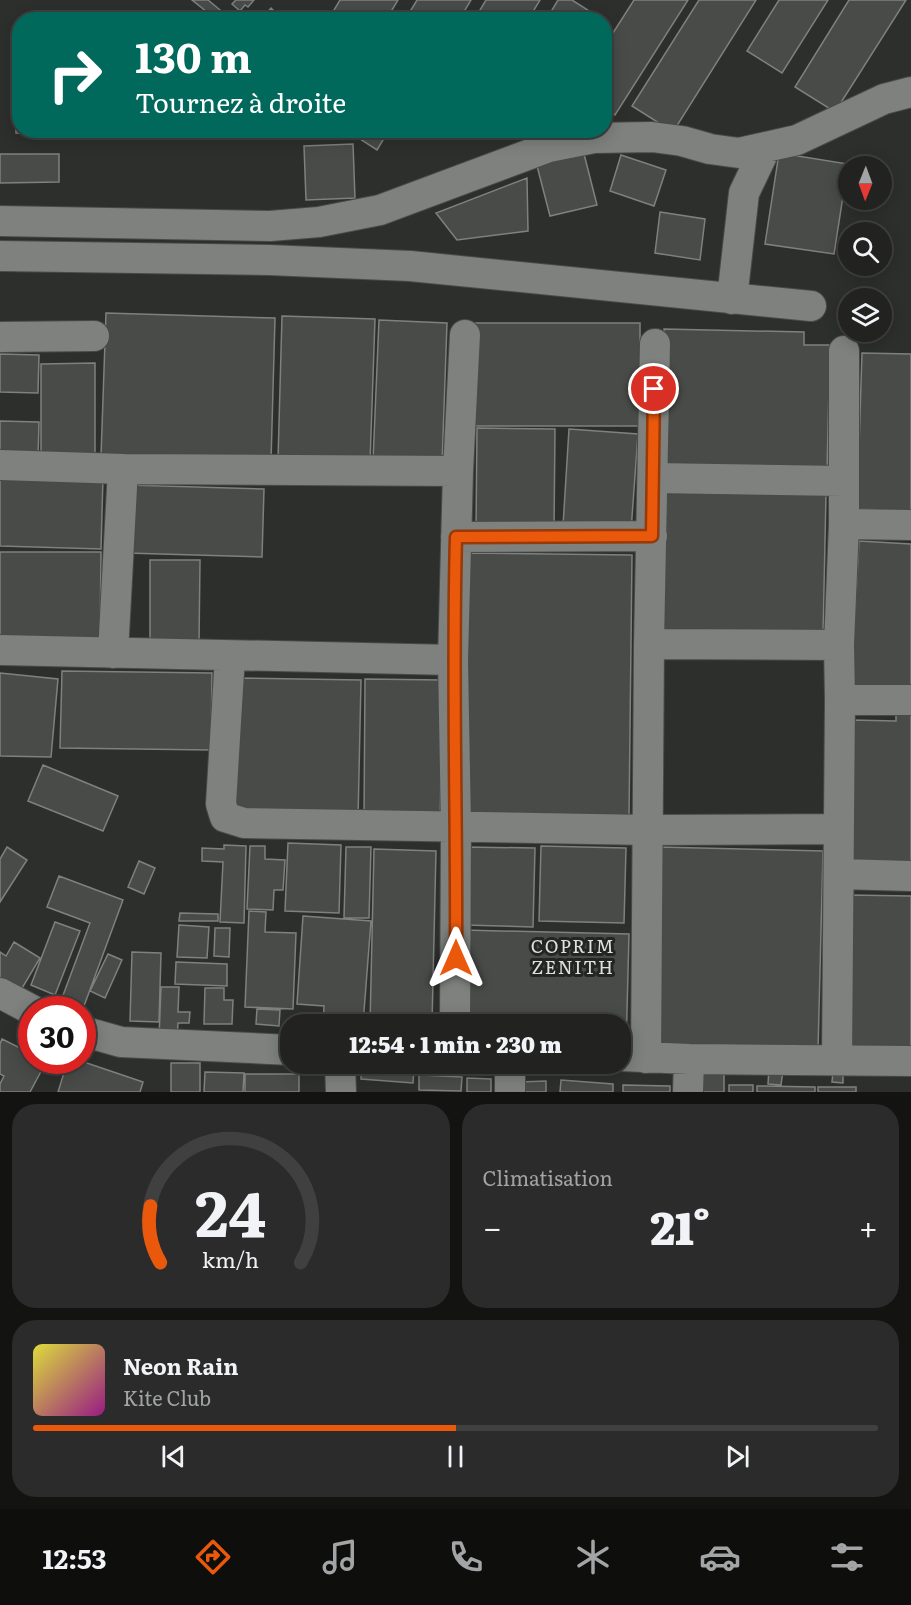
<!DOCTYPE html>
<html lang="fr">
<meta charset="utf-8">
<style>
body{margin:0;font-family:Literata,serif;background:#2a2b2a;color:#f1f3f6;height:100vh;display:flex;flex-direction:column;font-size:22px;white-space:nowrap}
*{box-sizing:border-box;margin:0}
p{font-size:20px;color:#a2a4a5}
.icon{flex:none;width:33px;height:33px;fill:none;stroke:currentColor;stroke-width:2;stroke-linecap:round;stroke-linejoin:round}
.map{position:relative;height:1092px;overflow:hidden}
.side{display:flex;flex-direction:column;gap:12px;padding:12px;background:#131312;flex:1}
.side>*{flex:none}
.banner{position:absolute;left:12px;top:12px;width:600px;height:126px;border-radius:24px;box-shadow:0 3px 15px #0003,0 0 0 2px #3f403f;background:#00695c;color:#fff;overflow:hidden}
.needle{width:39px;rotate:181deg}
.controls{position:absolute;left:838px;top:156px;display:grid;gap:12px}
.controls a{display:grid;place-items:center;width:54px;height:54px;border-radius:50%;background:#222321;box-shadow:0 3px 15px #0003,0 0 0 2px #3f403f;font-size:30px}
.speed{position:absolute;left:18px;top:996px;display:flex;gap:12px;font-size:30px;font-weight:700;text-align:center}
.speed>*{display:grid;place-content:center;width:78px;height:78px;border-radius:50%;background:#222321;box-shadow:0 3px 15px #0003,0 0 0 2px #3f403f;line-height:1}
.speed .limit{border:9px solid #d22;background:#fff;color:#111}
.pin{position:absolute;display:grid;place-items:center;width:51px;height:51px;color:#fff;margin:-26px;border:3px solid #fff;border-radius:50%;box-shadow:0 2px 6px #0007}
.me{position:absolute;width:66px;margin:-33px;rotate:0deg;stroke-linejoin:round;filter:drop-shadow(0 0 4px #0008)}
.turn{display:flex;align-items:center;gap:21px;height:126px;padding:0 24px;font-size:27px}
.turn .icon{width:78px;height:78px;stroke-width:2.5}
.turn b{display:block;font-size:42px;line-height:51px}
.big{font-size:45px;font-weight:800;line-height:1.1}
.side .widget{flex:1;display:flex;flex-direction:column;justify-content:center;gap:9px;min-width:0;padding:0 21px;border-radius:24px;background:#2a2b2a}
.side .dial{align-items:center;gap:0}
.dial svg{height:156px;overflow:visible;fill:none;stroke:#3f403f;stroke-width:7;stroke-linecap:round;text-anchor:middle}
.dial text{fill:#f1f3f6;stroke:none}
.song{display:flex;align-items:center;gap:18px}
.cover{width:72px;height:72px;border-radius:9px;background:linear-gradient(135deg,hsl(60 70% 55%),hsl(310 70% 35%))}
.played{height:6px;border-radius:3px;background:linear-gradient(90deg,#ea580c 50%,#3f403f 50%)}
.keys{display:flex;justify-content:space-around;direction:ltr}
.heat{display:flex;justify-content:space-between;align-items:center;font-size:33px;direction:ltr}
.side .tiles{flex:1;display:grid;gap:12px;grid-template-columns:1fr 1fr}
.widget:last-child{grid-column:span 2}
.trip{position:absolute;left:280px;top:1014px;width:351px;height:60px;border-radius:24px;background:#222321;box-shadow:0 3px 15px #0003,0 0 0 2px #3f403f;font-weight:800;line-height:60px;text-align:center}
.tab-bar{display:flex;height:96px;justify-content:space-around;align-items:center;background:#0e0e0d;color:#a2a4a5}
.tab-bar .icon{width:42px;height:42px}
.tab-bar .selected{color:#ea580c}
.tab-bar b{font-size:27px;color:#f1f3f6}
.map>svg:first-child{display:block}
.building{fill:#484b48;stroke:#7e817d;stroke-width:1.5}
.lines{fill:none;stroke-linecap:round;stroke-linejoin:round}
.minor-casing{stroke:#494b48;stroke-width:32}
.minor{stroke:#7e817d;stroke-width:30}
.route-casing{stroke:#983908;stroke-width:15}
.route{stroke:#ea580c;stroke-width:10}
.labels{text-anchor:middle;dominant-baseline:central;stroke-width:6;stroke-linejoin:round;paint-order:stroke}
.neighbourhood-label{font-size:18px;letter-spacing:1.5px;fill:#dee0dd;stroke:#232522}
</style>
<div class="map">
<svg width="911" height="1092" viewBox="0 0 911 1092">
<rect width="100%" height="100%" fill="#2d2f2c"/>
<path class="building" d="M192 0H208L232 20H217Z
M236 0H254L248 7 245 5 240 11 232 4Z
M340 0H398L386 20H328Z
M417 0H471L459 20H405Z
M486 0H540L528 20H474Z
M558 0H572L602 19 546 20Z
M634 0H688L615 115 604 108V47Z
M699 0H756L673 132 632 106Z
M779 0H828L782 73 747 51Z
M849 0H906L835 112 795 87Z
M271 8 278 15 274 20H267L264 16Z
M17 96H20V130H220V137L16 133Z
M346 130H389L377 150Z
M512 130H532L527 140Z
M353 144 355 198 306 200 304 146Z
M583 150 597 205 550 216 536 162Z
M779 153 848 164 834 254 765 244Z
M0 154H59V182L0 183Z
M621 155 666 170 654 206 610 191Z
M527 178 528 231 457 240 436 213Z
M660 212 705 219 700 260 655 253Z
M106 313 275 318 271 461 101 456Z
M106 313 275 318 271 461 101 456Z
M282 316 375 319 370 463 278 460Z
M379 320 447 323 442 464 373 461Z
M468 323H640V426H468Z
M468 323H640V426H468Z
M664 329 804 332V345H830L827 471 661 468Z
M862 353 911 354V511L857 509Z
M0 354 39 355 38 393 0 392Z
M95 363V461H41V364Z
M0 421 39 422 38 458 0 457Z
M477 428 555 429 554 530H476Z
M569 429 638 434 631 531 563 526Z
M0 475 103 477 101 549 0 546Z
M128 485 264 489 262 557 126 553Z
M667 490 826 494 823 635 663 631Z
M859 541 911 544V692L851 689Z
M0 552H101L100 643 0 642Z
M467 553 632 555 629 818 464 817Z
M150 560H200L199 645H150Z
M62 671 212 673 211 750 60 748Z
M0 673 58 679 51 757 0 756Z
M0 673 58 679 51 757 0 756Z
M237 678 361 680 358 820 234 817Z
M365 679 442 680 440 819 364 818Z
M365 679 442 680 440 819 364 818Z
M896 714 911 715V865L849 864 852 720 896 721Z
M43 765 118 796 103 831 28 801Z
M288 843 341 845 339 913 285 911Z
M224 845 246 846 244 923 220 922 223 862 202 861V848L224 849Z
M250 846H265V859L285 860 283 890H274L273 910 247 909Z
M541 846 626 848 624 923 539 921Z
M7 847 27 860 0 902V859Z
M346 847H371L369 918H344Z
M466 847 535 848 533 927 464 925Z
M658 847 823 851 818 1051 653 1047Z
M374 849 436 851 432 1024H370Z
M139 861 155 868 144 894 128 887Z
M59 876 123 900 84 1006 62 998 90 923 47 907Z
M849 895 911 896V1056L847 1055Z
M249 911 266 912 265 932 296 933 293 1009 245 1007Z
M180 913 218 914V921H179Z
M303 916 371 921 363 1024H323L324 1006 297 1004Z
M55 922 80 931 55 995 31 985Z
M179 925 209 927 207 958 177 957Z
M215 928H230L229 957 214 956Z
M463 930 629 934 626 1050 621 1049V1024H460Z
M14 942 40 958 18 995 0 984V952L6 956Z
M132 952 161 953 159 1022 130 1021Z
M108 954 122 960 105 998 90 991Z
M176 962 227 964V986L175 984Z
M161 987H179L178 1012H190L189 1023H178L177 1038H159Z
M205 988H224V1000H233L232 1024H204Z
M257 1009 280 1010 279 1026 256 1024Z
M2 1039 32 1054V1060L46 1062 30 1092H0V1084L4 1076 0 1074V1044Z
M68 1060H78L143 1082 140 1092H58Z
M171 1063H200V1092H171Z
M362 1064 414 1067 413 1083 361 1079Z
M421 1064H448L447 1074 420 1073Z
M461 1064 490 1065V1074L461 1073Z
M695 1067H724V1092H695Z
M769 1069 783 1070 781 1085 768 1084Z
M205 1072 244 1073 243 1092H204Z
M833 1072 843 1073V1083L832 1082Z
M245 1074H299V1092H245Z
M419 1075 462 1077 461 1091 419 1090Z
M467 1078 491 1079V1092H467Z
M561 1080 613 1084V1092H560Z
M546 1081V1092H519V1082Z
M623 1085 670 1086V1092H623Z
M729 1085H753V1092H729Z
M757 1086 815 1087V1092H757Z
M818 1087H856V1092H818Z"/>
<g class="lines">
<g class="minor-casing">
<path id="minor" d="M0 221 270 226 319 222 380 210 549 147 594 138 652 137 682 141 710 149 739 153 797 140 884 99 911 92
M0 256 269 260 410 266 811 306
M732 299 744 193 766 147
M0 337 94 336
M0 465 123 469 458 471
M653 478 843 481
M844 524 911 525
M456 537 652 536
M649 644 839 645
M0 650 453 660
M113 653 123 469
M230 656 221 804 225 817 244 823 649 830 839 829
M840 700H911
M839 874 911 876
M0 993 32 1010
M455 1024 456 827 453 660 458 471 465 335
M82 1031 121 1042 291 1050
M621 1056 689 1059 911 1061
M646 1058 649 644 655 344
M837 1059 840 700 839 645 844 524V351
M340 1064 341 1092
M510 1092V1064
M688 1092 689 1059"/>
</g>
<use href="#minor" class="minor"/>
</g>
<g class="lines">
<g class="route-casing">
<path id="route" d="M456 958C457 818 452 677 456 537L652 536 654 389"/>
</g>
<use href="#route" class="route"/>
</g>
<g class="labels">
<g class="neighbourhood-label">
<text x="573" y="945">COPRIM<tspan x="573" dy="21">ZENITH</tspan></text>
</g>
</g>
</svg>
<div class="controls">
<a><svg class="needle" viewBox="-14 -14 28 28"><path d="M0-13l5 13h-10z" fill="#e53935"/><path d="M0 13l5-13h-10z" fill="#a2a4a5"/></svg></a>
<a><svg class="icon" aria-label="search" viewBox="0 0 24 24"><circle cx="10" cy="10" r="6"/><path d="M15 15l6 6"/></svg></a>
<a><svg class="icon" aria-label="layers" viewBox="0 0 24 24"><path d="M12 4l9 5-9 5-9-5zM3 14l9 5 9-5"/></svg></a>
</div>
<div class="speed"><div class="limit">30</div></div>
<div class="pin" style="left:654px;top:389px;background:#d93025"><svg class="icon" aria-label="arrive" viewBox="0 0 24 24"><path d="M6 21V4h12l-3 4 3 4H6"/></svg></div>
<svg class="me" style="left:456px;top:958px" viewBox="-20 -20 40 40"><path d="M0-17L14 15 0 8-14 15z" fill="#ea580c" stroke="#fff" stroke-width="4"/></svg>
<div class="trip">12:54 · 1 min · 230 m</div>
<div class="banner">
<div class="turn"><svg class="icon" aria-label="right" viewBox="0 0 24 24"><path d="M7 20v-9h11M14 6l5 5-5 5"/></svg><div><b>130 m</b>Tournez à droite</div></div>
</div>
</div>
<section class="side">
<div class="tiles">
<div class="widget dial"><svg viewBox="0 0 100 80">
<path d="M14 69A42 42 0 1 1 86 69"/>
<path d="M14 69A42 42 0 0 1 9 40" stroke="#ea580c"/>
<text x="50" y="56" font-size="32" font-weight="700">24</text>
<text x="50" y="72" font-size="11">km/h</text>
</svg></div>
<div class="widget"><p>Climatisation</p>
<div class="heat"><a>−</a><b class="big">21°</b><a>+</a></div>
</div>
<div class="widget">
<div class="song"><i class="cover"></i><div><b>Neon Rain</b><p>Kite Club</p></div></div>
<div class="played"></div>
<div class="keys"><svg class="icon" aria-label="previous" viewBox="0 0 24 24"><path d="M18 5L8 12l10 7zM5 5v14"/></svg><svg class="icon" aria-label="pause" viewBox="0 0 24 24"><path d="M8 5v14M16 5v14"/></svg><svg class="icon" aria-label="next" viewBox="0 0 24 24"><path d="M6 5l10 7-10 7zM19 5v14"/></svg></div>
</div>
</div>
</section>
<nav class="tab-bar">
<b>12:53</b>
<svg class="icon selected" aria-label="directions" viewBox="0 0 24 24"><path d="M12 3l9 9-9 9-9-9zM9 14v-3h6M13 9l2 2-2 2"/></svg>
<svg class="icon" aria-label="music" viewBox="0 0 24 24"><path d="M9 18V5l10-2v13"/><circle cx="6" cy="18" r="3"/><circle cx="16" cy="16" r="3"/></svg>
<svg class="icon" aria-label="phone" viewBox="0 0 24 24"><path d="M5 4h4l2 5-3 2q2 4 5 5l2-3 5 2v4C11 20 4 13 5 4z"/></svg>
<svg class="icon" aria-label="climate" viewBox="0 0 24 24"><path d="M12 3v18M4 7l16 10M4 17L20 7"/></svg>
<svg class="icon" aria-label="car" viewBox="0 0 24 24"><path d="M5 17H2v-5l4-1 3-4h7l3 4 3 1v5h-3M9 17h6M6 11h13"/><circle cx="7" cy="17" r="2"/><circle cx="17" cy="17" r="2"/></svg>
<svg class="icon" aria-label="filters" viewBox="0 0 24 24"><path d="M4 7h16M4 17h16"/><circle cx="9" cy="7" r="2"/><circle cx="15" cy="17" r="2"/></svg>
</nav>
